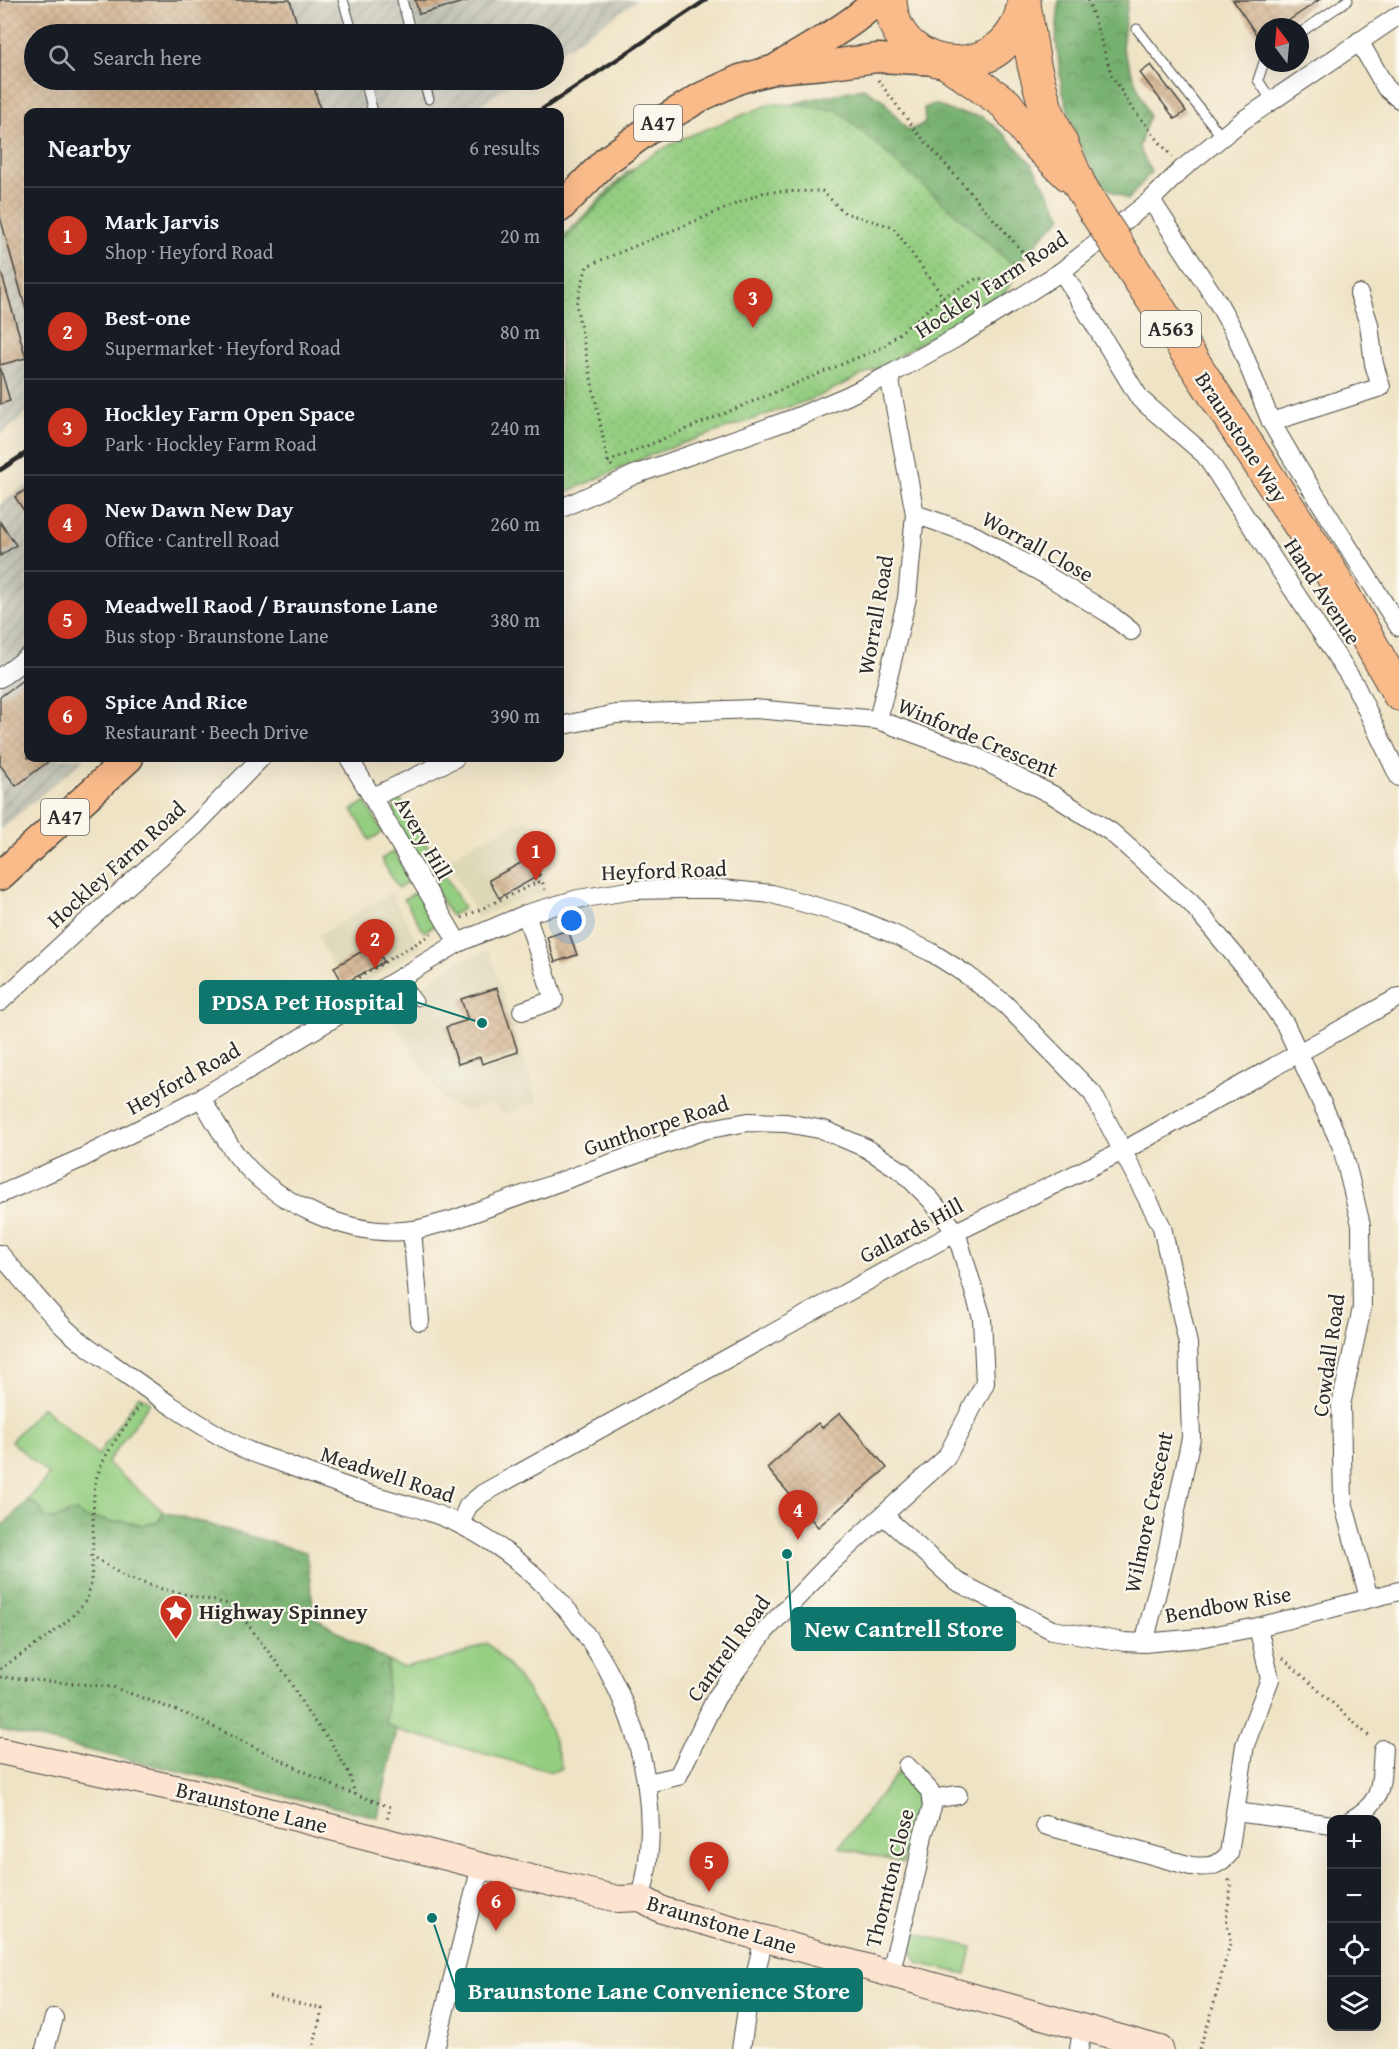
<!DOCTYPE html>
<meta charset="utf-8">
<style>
:root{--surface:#171b24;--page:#242831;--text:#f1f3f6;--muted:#9ea1a6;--line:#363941;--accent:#c8321e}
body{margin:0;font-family:"Gentium Book Plus",serif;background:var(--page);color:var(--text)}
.controls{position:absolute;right:18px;bottom:18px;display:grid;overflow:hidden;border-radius:12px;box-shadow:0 6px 24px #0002}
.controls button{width:54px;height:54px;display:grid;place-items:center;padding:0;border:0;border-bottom:2px solid var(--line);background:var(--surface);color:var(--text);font:30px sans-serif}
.compass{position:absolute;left:1255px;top:18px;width:54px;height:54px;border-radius:50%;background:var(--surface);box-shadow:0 6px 24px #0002;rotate:344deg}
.you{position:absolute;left:572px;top:921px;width:21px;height:21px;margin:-15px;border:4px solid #fff;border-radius:50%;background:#1a73e8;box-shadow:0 0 0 9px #1a73e833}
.badge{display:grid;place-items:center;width:39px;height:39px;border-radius:50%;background:var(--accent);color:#fff;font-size:20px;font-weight:700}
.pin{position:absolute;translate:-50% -50px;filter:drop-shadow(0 2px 3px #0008)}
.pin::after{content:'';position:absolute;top:32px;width:21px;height:18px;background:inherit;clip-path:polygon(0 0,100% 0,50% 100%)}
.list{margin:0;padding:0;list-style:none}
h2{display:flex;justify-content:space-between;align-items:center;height:78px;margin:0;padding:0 24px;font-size:26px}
h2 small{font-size:20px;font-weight:400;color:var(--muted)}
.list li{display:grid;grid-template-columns:39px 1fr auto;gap:18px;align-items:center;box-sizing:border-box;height:96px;padding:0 24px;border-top:2px solid var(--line)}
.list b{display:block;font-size:22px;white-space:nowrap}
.list p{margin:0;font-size:20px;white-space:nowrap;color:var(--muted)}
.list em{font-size:20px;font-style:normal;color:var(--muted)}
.icon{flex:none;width:33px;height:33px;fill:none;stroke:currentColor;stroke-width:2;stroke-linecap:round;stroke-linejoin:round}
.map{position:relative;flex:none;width:1399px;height:2049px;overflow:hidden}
.search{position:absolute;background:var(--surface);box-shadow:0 6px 24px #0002;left:24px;top:24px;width:540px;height:66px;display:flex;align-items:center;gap:15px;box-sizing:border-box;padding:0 21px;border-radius:33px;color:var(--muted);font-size:22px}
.panel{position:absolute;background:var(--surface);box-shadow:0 6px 24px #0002;left:24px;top:108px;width:540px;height:654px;border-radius:12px}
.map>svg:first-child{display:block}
.built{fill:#ddd8b7}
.industrial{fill:url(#industrial-furrows)}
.grass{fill:#94ce81;stroke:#607c56;stroke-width:1.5}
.forest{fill:url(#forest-crowns);stroke:#516e4d;stroke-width:1.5}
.park{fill:url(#park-dots);stroke:#607c56;stroke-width:1.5}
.building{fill:url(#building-cross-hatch)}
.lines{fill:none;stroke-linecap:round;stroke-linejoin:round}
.lane-casing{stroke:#484742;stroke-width:11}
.street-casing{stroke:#484742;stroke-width:20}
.secondary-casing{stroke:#484742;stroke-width:28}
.primary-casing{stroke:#484742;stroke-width:31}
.highway-casing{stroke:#484742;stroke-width:35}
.path{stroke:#484742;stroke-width:3;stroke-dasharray:1.5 4.5;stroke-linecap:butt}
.lane{stroke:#fff;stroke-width:9}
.street{stroke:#fff;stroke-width:18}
.secondary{stroke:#fde4d1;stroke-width:26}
.primary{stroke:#fabb8b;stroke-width:28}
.highway{stroke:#fabb8b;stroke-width:33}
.rail{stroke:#2b2b2b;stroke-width:4.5}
.highway-bridge-casing{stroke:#484742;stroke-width:35;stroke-linecap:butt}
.highway-bridge{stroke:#fabb8b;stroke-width:33}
.labels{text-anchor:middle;stroke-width:4.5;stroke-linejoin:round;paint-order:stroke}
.shield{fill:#fbf7ec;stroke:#696865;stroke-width:1.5}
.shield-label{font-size:21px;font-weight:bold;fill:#2b2b2b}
.street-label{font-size:22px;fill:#2b2b2b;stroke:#fbf7ec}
.poi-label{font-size:22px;font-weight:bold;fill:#2b2b2b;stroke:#fbf7ec;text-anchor:start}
.leader{fill:none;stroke:#0f766e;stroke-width:2}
.callout-dot{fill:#0f766e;stroke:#fbf7ec;stroke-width:2}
.callout{fill:#0f766e;stroke:#0f766e;stroke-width:2}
.callout-label{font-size:24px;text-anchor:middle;font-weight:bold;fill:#fff}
</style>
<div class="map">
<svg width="1399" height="2049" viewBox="0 0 1399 2049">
<defs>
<pattern id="industrial-furrows" width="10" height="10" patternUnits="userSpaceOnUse" patternTransform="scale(1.5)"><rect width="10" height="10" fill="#c5c5b8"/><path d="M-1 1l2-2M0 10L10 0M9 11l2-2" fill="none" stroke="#a9a99e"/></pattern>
<pattern id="forest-crowns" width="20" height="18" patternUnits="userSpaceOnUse" patternTransform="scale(1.5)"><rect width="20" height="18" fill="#77b16f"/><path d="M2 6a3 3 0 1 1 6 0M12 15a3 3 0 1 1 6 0" fill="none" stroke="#62905b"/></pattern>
<pattern id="park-dots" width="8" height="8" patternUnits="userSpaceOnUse" patternTransform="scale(1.5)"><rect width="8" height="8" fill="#94ce81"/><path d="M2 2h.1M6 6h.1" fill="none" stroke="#80b170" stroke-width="1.8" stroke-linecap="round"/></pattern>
<pattern id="building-cross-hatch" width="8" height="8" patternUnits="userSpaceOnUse" patternTransform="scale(1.5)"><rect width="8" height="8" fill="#d2b18d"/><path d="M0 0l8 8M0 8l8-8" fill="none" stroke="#b4987a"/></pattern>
</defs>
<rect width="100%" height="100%" fill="#fbf7ec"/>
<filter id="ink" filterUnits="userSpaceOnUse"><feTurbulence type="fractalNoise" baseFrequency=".0167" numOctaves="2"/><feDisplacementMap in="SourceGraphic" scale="12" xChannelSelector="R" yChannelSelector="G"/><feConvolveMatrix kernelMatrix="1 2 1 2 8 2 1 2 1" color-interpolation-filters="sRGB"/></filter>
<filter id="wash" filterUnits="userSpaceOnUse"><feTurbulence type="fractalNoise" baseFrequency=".008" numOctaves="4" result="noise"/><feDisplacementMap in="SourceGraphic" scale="24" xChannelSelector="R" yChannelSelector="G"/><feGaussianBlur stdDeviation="1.35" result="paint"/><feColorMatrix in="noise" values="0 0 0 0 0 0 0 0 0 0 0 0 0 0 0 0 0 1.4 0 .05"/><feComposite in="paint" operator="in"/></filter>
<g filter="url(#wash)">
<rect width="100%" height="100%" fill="#efe3c5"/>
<g class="built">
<polygon points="528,819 547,891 512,902 478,917 447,860 478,841"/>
<polygon points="391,893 421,947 349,994 317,936"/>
<polygon points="489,950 538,1102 502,1114 493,1104 465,1111 442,1099 385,1009 465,958"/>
</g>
<g class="industrial">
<polygon points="0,0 638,0 554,56 554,34 34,34 34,80 518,80 468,112 28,112 28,410 18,422 0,434"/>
<polygon points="28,484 28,758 85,758 0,830 0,504"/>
</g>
<g class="grass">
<polygon points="397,794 438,864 424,872 392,817"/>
<polygon points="365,802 383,832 370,840 352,810"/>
<polygon points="394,851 411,880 398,888 381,859"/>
<polygon points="445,875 464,908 451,916 431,883"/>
<polygon points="418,891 437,924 424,932 404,899"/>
<polygon points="139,1395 150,1402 107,1463 164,1512 158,1522 142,1525 122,1521 111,1523 104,1519 96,1520 66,1513 61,1518 46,1519 34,1503 26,1502 49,1475 11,1441 42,1407 98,1455"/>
<path d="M487,1643c25,24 46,53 62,85 6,12 9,27 13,40l-10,4 -155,-42 -11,-6 2,-63 13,6 33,-5 31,-9z"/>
<polygon points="898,1772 917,1796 918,1803 907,1841 903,1863 839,1847"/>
<polygon points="912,1933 972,1947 966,1974 918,1963 910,1949"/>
</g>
<g class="forest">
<polygon points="1059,0 1128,0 1122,47 1149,116 1139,147 1151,172 1128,200 1102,185 1077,141 1062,89 1056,40"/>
<polygon points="863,88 883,100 908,131 925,123 924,108 935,104 951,111 983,117 1005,135 1032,164 1062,217 1040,238 1031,252 1012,266 560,283 560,240 627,172 687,143 796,103"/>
<path d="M26,1502c8,1 12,2 16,9v3c9,10 14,4 24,0 1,-1 9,-2 11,-2l8,6 19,1 7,4 11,-2 20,4 16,-3 6,-10 142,40 9,66 73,43 -2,63 11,6 -19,87 -378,-87v-202z"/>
</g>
<polygon class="park" points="773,103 837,110 1019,270 1006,292 885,364 815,398 655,453 560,495 560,245 643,160 681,139"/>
<g id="blocks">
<g class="building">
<polygon points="0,0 290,0 300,34 34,34 34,80 312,80 321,112 28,112 28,317 0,217"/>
<polygon points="415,0 468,0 468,1 419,14"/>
<polygon points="1233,0 1319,0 1279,27 1264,27 1264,37 1260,40"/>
<polygon points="1151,65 1186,111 1175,119 1140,73"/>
<polygon points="0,268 26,358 0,365"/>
<polygon points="0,367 10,401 0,404"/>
<polygon points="28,488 28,517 15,497"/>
<polygon points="0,522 16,545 0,556"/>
<polygon points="28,676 28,758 53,758 16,786 0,765 0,697"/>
<polygon points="530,858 540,875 499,898 489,880"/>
<polygon points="568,930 577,955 555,962 547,937"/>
<polygon points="375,944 384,962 343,984 334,967"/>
<polygon points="497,988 518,1052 482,1064 480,1057 458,1064 446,1027 468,1020 461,999"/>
<polygon points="840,1413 887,1468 818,1527 767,1468 818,1423 822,1428"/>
</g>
</g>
</g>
<g filter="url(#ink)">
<use href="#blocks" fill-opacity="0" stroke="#484742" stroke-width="1.5"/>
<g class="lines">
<defs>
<g id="lane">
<polyline points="343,0 353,34"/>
<polyline points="402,0 411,34"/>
<polyline points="1137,29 1222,137"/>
<polyline points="1300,33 1348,0"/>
<polyline points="1264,62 1258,80 1272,101"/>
<polyline points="365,80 373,112"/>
<polyline points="423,80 429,99"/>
<polyline points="401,979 418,1001"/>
</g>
<g id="street">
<polyline points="1359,41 1386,88 1399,99"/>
<polyline points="1151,200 1217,301 1236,335 1271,422 1292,458 1399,627"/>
<polyline points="1062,271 1140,399 1205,455 1354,683 1399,777"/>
<polyline points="1271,422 1381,387 1374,364 1369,324 1359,294"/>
<polyline points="560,509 634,475 795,418 847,396 889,375 956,338 1062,271 1151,200 1182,169 1242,121 1399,15"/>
<polyline points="915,514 972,534 1051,578 1108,613 1131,631"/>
<polyline points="0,678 28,657"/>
<polyline points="878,720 907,598 915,514 889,375"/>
<polyline points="560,726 616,714 755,709 878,720 968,753 1053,795 1111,832 1191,903 1252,976 1285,1024 1342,1147 1361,1225 1362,1308 1341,1405 1343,1502 1369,1598"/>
<polyline points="349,758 458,943"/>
<polyline points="373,797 455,758"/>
<polyline points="0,1002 81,927 194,827 261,758"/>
<polyline points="522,1011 554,1000 526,914"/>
<path d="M201,1098c11,18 22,38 34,55 38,50 115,86 178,77 13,-2 27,-7 40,-10l251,-90 44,-8 38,1 38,7 42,18 37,24 28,28 25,32 26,86 3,65 -39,75 -117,106 -63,66 -50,68 -38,78 -30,7"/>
<polyline points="0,1194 80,1159 201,1098 458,943 526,914 578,899 634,890 680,889 721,889 772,894 850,916 893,934 931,952 967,975 1005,1004 1093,1094 1162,1227 1188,1344 1191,1438 1167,1553 1144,1643"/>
<polyline points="412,1230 420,1321"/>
<path d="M0,1254c22,25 42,52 66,75 12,12 29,22 43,33 42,30 84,60 129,84 15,8 32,12 47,18 31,12 62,24 94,33 27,8 54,14 80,27 131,63 220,231 182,374"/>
<polyline points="884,1516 956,1581 1052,1630 1125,1642 1144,1643 1199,1638 1258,1627 1399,1591"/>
<polyline points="460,1524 468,1506 482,1494 956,1232 1123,1151 1399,997"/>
<polyline points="931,1799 958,1795"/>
<polyline points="1236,1812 1332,1825"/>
<path d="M1351,1820c34,-19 29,-36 32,-71"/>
<path d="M1045,1825l146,41c18,1 25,2 38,-12l16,-109 25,-66 -12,-52"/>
<polyline points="890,1974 917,1869 923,1835 932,1807 930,1791 907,1766"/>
<polyline points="45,2049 54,2018"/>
<polyline points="435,2049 481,1866"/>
<polyline points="741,2049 747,2009 764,1938"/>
<polyline points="1079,2049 1083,2026"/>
</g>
<polyline id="secondary" points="0,1751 203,1794 481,1866 618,1899 641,1898 662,1910 1160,2049"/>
<g id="primary">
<path d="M778,67c33,-21 71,-39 99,-67"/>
<polyline points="560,208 606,161 659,122 701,97 740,79 776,69 824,65 877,58 941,61"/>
<polyline points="0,876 129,758"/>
</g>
<g id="highway">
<path d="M890,0c4,80 123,86 134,1"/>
<polyline points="1024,4 1034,65 1046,109 1079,184 1093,208"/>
<polyline points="946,62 1006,104 1034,141 1069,175"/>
<polyline points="1250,449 1330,571 1399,694"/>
</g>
</defs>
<use href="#lane" class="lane-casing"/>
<use href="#street" class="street-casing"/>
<use href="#secondary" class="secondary-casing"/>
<use href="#primary" class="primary-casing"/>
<use href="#highway" class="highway-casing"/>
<g class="path">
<polyline points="1088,0 1112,76 1131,107 1172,157"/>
<polyline points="878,80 916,131 1036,267"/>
<polyline points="608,462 883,347 943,297"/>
<polyline points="612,466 608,462 576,304 587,266 765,192 822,191 845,213 893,227 943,297 978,278 1009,284"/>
<polyline points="462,918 536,883 542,881 545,890"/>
<polyline points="346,992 343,987 432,934"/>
<polyline points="91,1555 125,1577 162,1589 233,1605 286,1675 309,1715 329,1739 349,1773 355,1794"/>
<polyline points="1283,1658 1371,1738"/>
<path d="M0,1669c27,-19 67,-41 86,-69 10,-17 5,-90 9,-115 5,-29 29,-55 45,-80"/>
<polyline points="0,1677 113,1687 191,1716 338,1788 390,1807 387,1821"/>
<polyline points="269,1996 322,2009 313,2049"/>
<polyline points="1199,2049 1210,2018 1231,1940 1226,1919 1231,1886 1228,1877"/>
</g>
<use href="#lane" class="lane"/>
<use href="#street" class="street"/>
<use href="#secondary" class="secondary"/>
<use href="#primary" class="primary"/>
<use href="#highway" class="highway"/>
<g class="rail">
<polyline points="538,112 706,0"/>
<polyline points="0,470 28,452"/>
</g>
<defs>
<polyline id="highway-bridge" points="1093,208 1250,449"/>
</defs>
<use href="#highway-bridge" class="highway-bridge-casing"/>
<use href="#highway-bridge" class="highway-bridge"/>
</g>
</g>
<defs>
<symbol id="sight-pin" viewBox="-11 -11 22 30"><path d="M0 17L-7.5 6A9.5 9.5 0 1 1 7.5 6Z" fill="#c8321e" stroke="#fbf7ec"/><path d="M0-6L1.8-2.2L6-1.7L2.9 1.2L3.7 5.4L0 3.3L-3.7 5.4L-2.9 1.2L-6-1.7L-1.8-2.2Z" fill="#fff"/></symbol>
</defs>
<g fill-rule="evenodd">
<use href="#sight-pin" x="157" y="1592" width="38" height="52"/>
</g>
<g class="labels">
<g class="shield">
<rect x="634" y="105" width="48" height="36" rx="4.5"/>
<rect x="1141" y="311" width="60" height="36" rx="4.5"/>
<rect x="41" y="799" width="48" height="36" rx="4.5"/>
</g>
<g class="shield-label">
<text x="658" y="130">A47</text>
<text x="1171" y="336">A563</text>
<text x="65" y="824">A47</text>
</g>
<g class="street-label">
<text transform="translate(991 284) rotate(-33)" y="8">Hockley Farm Road</text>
<text transform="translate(1242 437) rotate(57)" y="8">Braunstone Way</text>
<text transform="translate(1038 546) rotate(29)" y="8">Worrall Close</text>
<text transform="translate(1323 591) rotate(57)" y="8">Hand Avenue</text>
<text transform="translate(875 615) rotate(-80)" y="8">Worrall Road</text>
<text transform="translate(978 737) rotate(23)" y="8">Winforde Crescent</text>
<text transform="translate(424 838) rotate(60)" y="8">Avery Hill</text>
<text transform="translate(116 864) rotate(-42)" y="8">Hockley Farm Road</text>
<text transform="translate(664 870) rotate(-2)" y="8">Heyford Road</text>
<text transform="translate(183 1078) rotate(-29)" y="8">Heyford Road</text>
<text transform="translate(656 1125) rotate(-18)" y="8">Gunthorpe Road</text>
<text transform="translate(911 1230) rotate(-28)" y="8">Gallards Hill</text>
<text transform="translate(1328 1355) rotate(-82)" y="8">Cowdall Road</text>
<text transform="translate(388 1474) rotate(18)" y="8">Meadwell Road</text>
<text transform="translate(1148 1512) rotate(-78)" y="8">Wilmore Crescent</text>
<text transform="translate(1228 1604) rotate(-10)" y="8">Bendbow Rise</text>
<text transform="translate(728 1648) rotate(-54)" y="8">Cantrell Road</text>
<text transform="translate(252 1807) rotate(14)" y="8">Braunstone Lane</text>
<text transform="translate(889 1878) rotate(-76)" y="8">Thornton Close</text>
<text transform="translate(722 1924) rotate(17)" y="8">Braunstone Lane</text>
</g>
<g class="poi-label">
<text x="199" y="1619">Highway Spinney</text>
</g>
</g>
<path class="leader" d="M482 1023L416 1002M787 1554L792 1629M432 1918L456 1990"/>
<g class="callout-dot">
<circle cx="482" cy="1023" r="6"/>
<circle cx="787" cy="1554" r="6"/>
<circle cx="432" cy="1918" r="6"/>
</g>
<g class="callout">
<rect x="200" y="981" width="216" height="42" rx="6"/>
<rect x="792" y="1608" width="223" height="42" rx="6"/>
<rect x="456" y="1969" width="406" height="42" rx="6"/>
</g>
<g class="callout-label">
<text x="308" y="1010">PDSA Pet Hospital</text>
<text x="904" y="1637">New Cantrell Store</text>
<text x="659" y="1999">Braunstone Lane Convenience Store</text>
</g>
</svg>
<div class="controls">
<button>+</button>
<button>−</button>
<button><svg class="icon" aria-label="locate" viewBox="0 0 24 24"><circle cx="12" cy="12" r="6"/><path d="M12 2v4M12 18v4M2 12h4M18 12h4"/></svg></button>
<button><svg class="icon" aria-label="layers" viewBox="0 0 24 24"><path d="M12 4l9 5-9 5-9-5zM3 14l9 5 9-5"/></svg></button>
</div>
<svg class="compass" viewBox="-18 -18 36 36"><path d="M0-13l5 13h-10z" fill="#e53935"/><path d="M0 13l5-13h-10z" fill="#9ea1a6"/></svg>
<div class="you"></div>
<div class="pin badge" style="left:536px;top:881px">1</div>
<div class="pin badge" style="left:375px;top:969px">2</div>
<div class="pin badge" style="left:753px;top:328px">3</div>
<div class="pin badge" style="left:798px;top:1540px">4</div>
<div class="pin badge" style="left:709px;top:1892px">5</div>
<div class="pin badge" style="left:496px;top:1931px">6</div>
<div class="search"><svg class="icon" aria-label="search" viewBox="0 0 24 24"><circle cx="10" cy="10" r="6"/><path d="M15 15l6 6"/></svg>Search here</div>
<section class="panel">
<h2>Nearby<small>6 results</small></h2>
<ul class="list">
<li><span class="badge">1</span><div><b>Mark Jarvis</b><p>Shop · Heyford Road</p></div><em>20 m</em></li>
<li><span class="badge">2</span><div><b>Best-one</b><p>Supermarket · Heyford Road</p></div><em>80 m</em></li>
<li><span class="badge">3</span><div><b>Hockley Farm Open Space</b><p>Park · Hockley Farm Road</p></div><em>240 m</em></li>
<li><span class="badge">4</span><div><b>New Dawn New Day</b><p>Office · Cantrell Road</p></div><em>260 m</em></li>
<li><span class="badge">5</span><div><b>Meadwell Raod / Braunstone Lane</b><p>Bus stop · Braunstone Lane</p></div><em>380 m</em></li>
<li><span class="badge">6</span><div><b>Spice And Rice</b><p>Restaurant · Beech Drive</p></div><em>390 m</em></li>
</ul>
</section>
</div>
